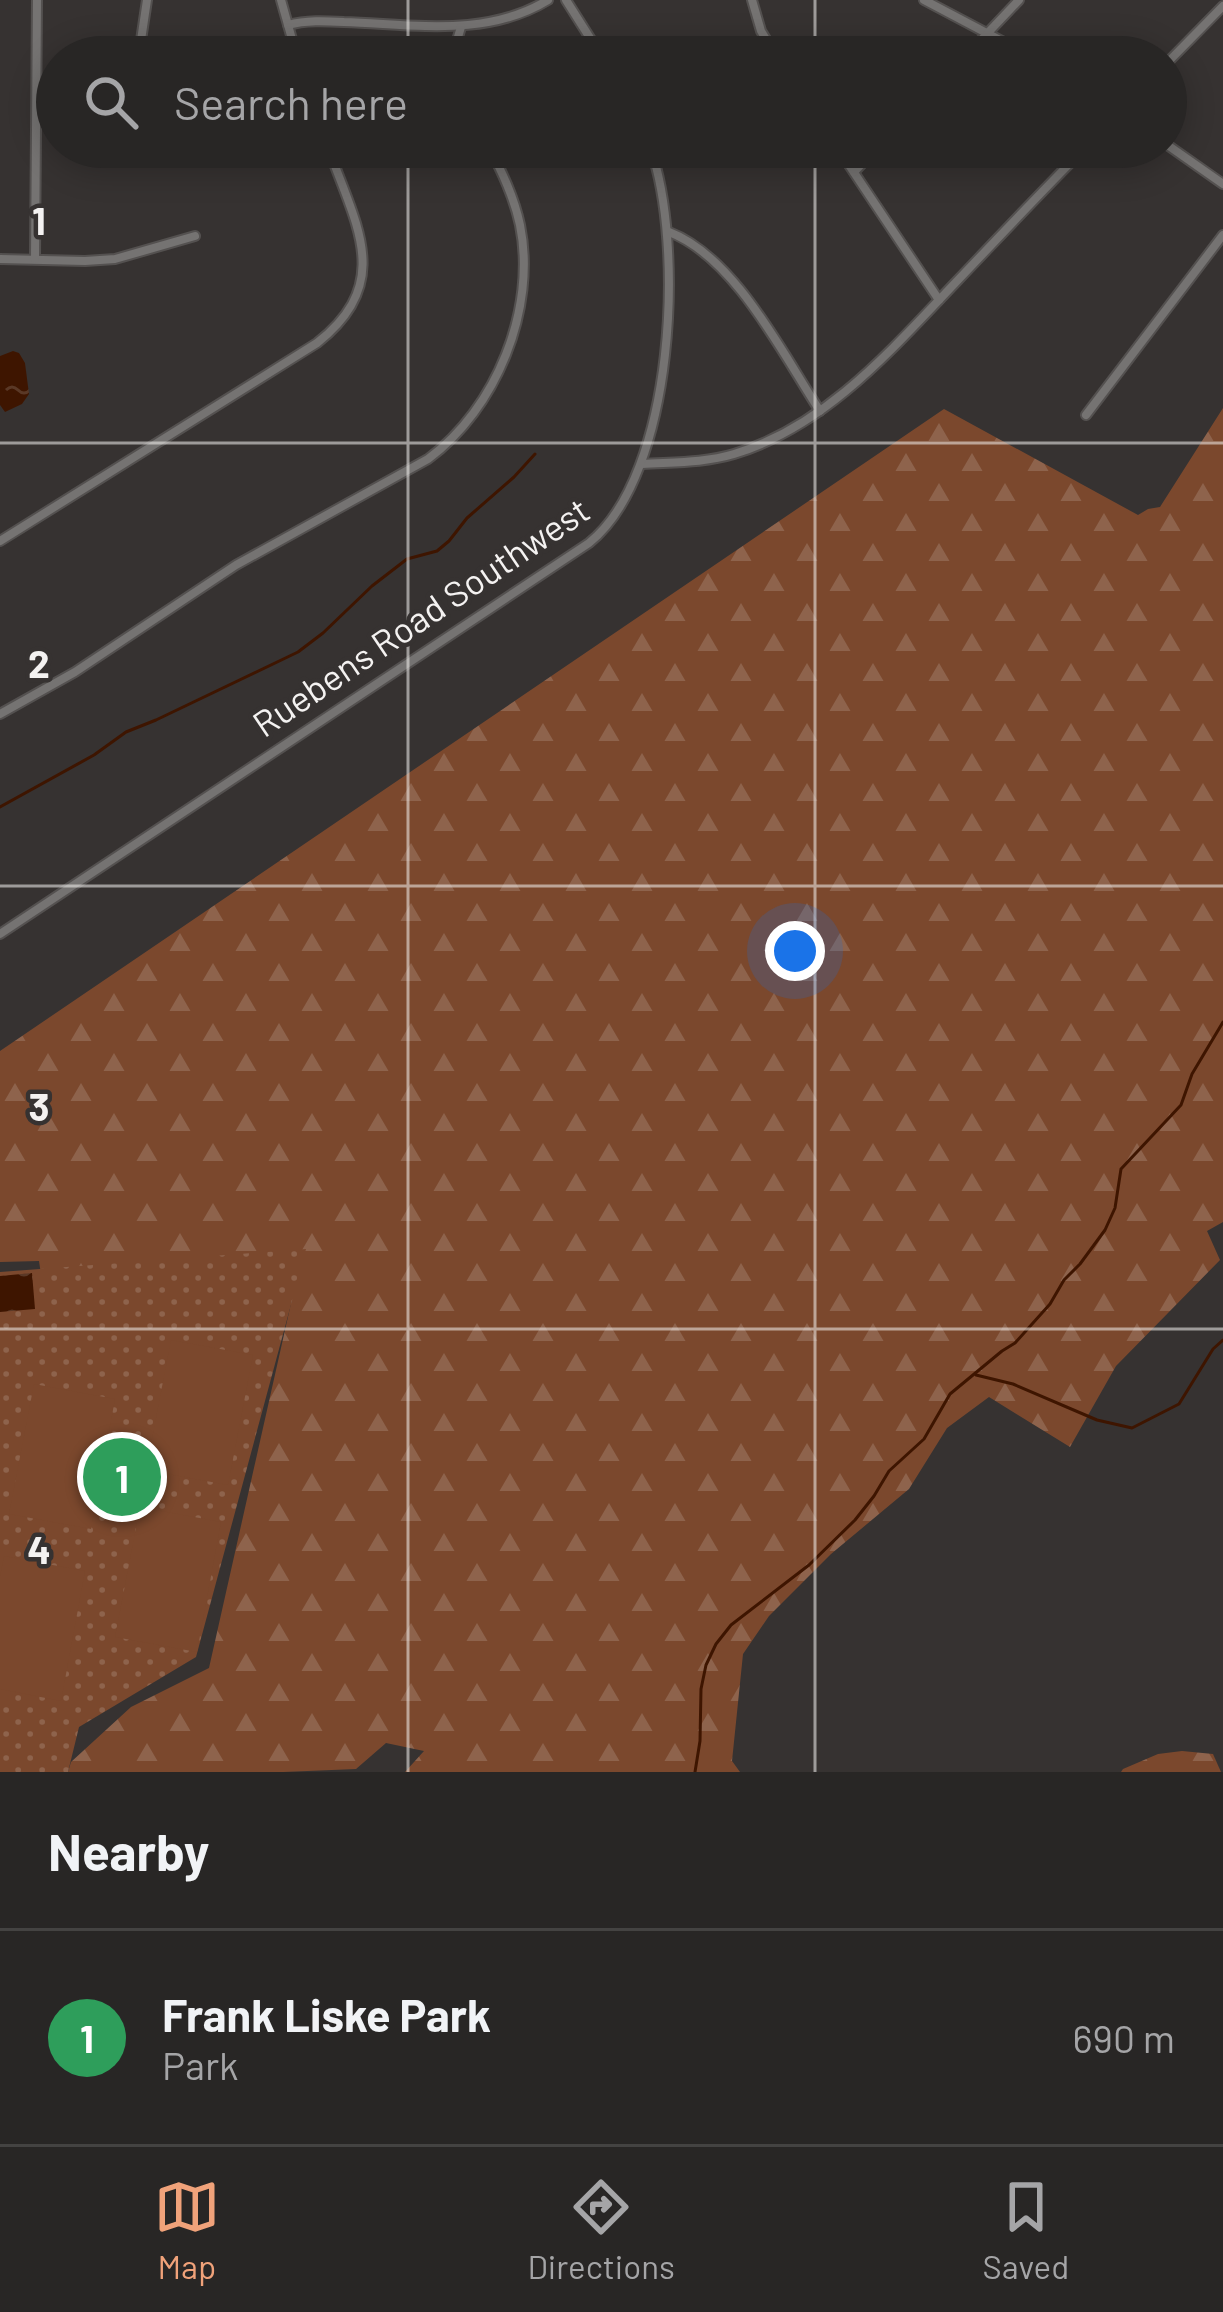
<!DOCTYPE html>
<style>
:root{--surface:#282625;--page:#302e2d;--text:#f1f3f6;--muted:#a5a5a7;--line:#444342;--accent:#f0a27a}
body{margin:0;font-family:Barlow,sans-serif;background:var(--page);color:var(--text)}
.you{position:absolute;left:795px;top:951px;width:42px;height:42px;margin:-30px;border:9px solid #fff;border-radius:50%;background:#1a73e8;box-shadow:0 0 0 18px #1a73e833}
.badge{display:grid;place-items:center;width:78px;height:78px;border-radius:50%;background:var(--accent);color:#fff;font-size:39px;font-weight:700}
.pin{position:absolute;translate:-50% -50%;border:6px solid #fff;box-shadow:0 3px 12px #0006}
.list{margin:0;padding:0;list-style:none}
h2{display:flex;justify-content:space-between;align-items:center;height:156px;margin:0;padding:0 48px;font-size:51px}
h2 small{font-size:39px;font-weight:400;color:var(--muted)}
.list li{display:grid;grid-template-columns:78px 1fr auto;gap:36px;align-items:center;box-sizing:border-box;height:216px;padding:0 48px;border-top:3px solid var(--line)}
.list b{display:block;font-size:45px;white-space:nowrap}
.list p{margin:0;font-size:39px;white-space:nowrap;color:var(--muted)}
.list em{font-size:39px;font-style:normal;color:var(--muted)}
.icon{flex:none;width:66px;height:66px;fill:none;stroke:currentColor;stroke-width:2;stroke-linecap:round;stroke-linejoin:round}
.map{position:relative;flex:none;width:1223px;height:1772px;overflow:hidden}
.search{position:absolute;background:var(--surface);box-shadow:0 6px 30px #0003;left:36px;right:36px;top:36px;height:132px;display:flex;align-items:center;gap:30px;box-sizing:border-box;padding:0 42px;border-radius:66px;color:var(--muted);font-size:45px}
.sheet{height:372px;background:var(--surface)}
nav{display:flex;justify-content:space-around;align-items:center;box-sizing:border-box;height:168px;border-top:3px solid var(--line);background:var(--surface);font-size:33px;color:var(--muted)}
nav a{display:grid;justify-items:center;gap:6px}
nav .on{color:var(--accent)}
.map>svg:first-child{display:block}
.forest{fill:url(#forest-firs)}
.park{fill:url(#park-dots)}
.pitch{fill:#7b482d}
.water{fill:url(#water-ripples)}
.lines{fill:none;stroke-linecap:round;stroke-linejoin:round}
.stream{stroke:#3e1500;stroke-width:3}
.street-casing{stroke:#545150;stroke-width:12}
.street{stroke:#757372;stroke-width:8}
.grid{fill:none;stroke:#f4f2f1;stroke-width:3;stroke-opacity:0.55}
.labels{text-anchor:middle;stroke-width:9;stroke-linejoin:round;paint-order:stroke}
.street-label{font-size:36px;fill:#f4f2f1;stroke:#363231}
.grid-label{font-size:39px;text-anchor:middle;font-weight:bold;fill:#f4f2f1;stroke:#363231;stroke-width:9;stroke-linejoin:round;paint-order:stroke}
</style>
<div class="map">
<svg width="1223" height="1772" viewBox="0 0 1223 1772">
<defs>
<pattern id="forest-firs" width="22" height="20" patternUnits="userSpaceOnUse" patternTransform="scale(3)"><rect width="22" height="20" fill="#7b482d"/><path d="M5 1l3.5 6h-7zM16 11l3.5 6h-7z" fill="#8e634c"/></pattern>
<pattern id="park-dots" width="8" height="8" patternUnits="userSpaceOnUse" patternTransform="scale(3)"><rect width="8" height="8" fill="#7b482d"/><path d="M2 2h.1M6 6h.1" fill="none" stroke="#8e634c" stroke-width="1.8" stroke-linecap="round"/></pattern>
<pattern id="water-ripples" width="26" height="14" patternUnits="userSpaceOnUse" patternTransform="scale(3)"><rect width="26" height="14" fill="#3e1500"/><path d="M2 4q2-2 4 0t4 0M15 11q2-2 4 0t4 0" fill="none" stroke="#5a3826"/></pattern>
</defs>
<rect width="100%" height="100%" fill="#363231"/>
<g class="forest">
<polygon points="1223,408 1223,1222 1207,1231 1220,1260 1116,1366 1070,1447 989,1397 947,1428 909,1489 831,1554 769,1616 743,1654 732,1761 740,1772 405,1772 424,1751 386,1743 356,1769 283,1772 68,1772 71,1762 131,1707 209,1668 292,1299 47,1314 39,1261 0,1262 0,1051 944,409 1138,515 1148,509 1160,507"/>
<polygon points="1182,1751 1213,1754 1221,1772 1121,1772 1123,1769 1158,1754"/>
</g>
<polygon class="park" points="306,1249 196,1657 79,1727 68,1772 0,1772 0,1272"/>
<g class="pitch">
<polygon points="171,1340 253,1355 228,1485 146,1470"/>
<polygon points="34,1384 115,1399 91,1529 9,1514"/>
<polygon points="140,1507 221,1522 197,1652 115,1637"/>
<polygon points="4,1556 85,1571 61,1701 0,1689 0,1576"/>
</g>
<g class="water">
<polygon points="13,351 19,353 25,363 29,394 22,404 5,412 0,405 0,356"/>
<polygon points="32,1273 35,1309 0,1312 0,1276"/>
</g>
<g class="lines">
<g class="stream">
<polyline points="0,807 94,755 126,732 156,720 298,652 323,633 372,586 407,559 437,551 449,541 467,518 514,477 535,454"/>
<polyline points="976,1375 1013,1384 1097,1420 1132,1428 1179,1404 1213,1349 1223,1340"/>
<polyline points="695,1772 700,1741 701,1689 706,1665 716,1644 731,1625 809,1565 855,1520 874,1496 889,1471 924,1439 950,1394 1002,1351 1015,1343 1050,1304 1064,1280 1080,1264 1105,1230 1115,1208 1121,1169 1181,1105 1192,1074 1223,1022"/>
</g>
<defs>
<g id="street">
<polyline points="281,0 297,57"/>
<polyline points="566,0 602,57"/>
<polyline points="752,0 761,31 777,57"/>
<polyline points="924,0 1032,57"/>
<path d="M288,25c18,-5 37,-4 56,-3 69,2 142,16 204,-22"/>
<polyline points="140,47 147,0"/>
<polyline points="452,57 461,27"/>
<polyline points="965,57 1019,0"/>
<polyline points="1166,64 1223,6"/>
<polyline points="37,117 57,117"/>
<polyline points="1166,144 1223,184"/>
<polyline points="837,147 939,300"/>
<polyline points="854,172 878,147"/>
<path d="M669,232c66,25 113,121 151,179"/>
<polyline points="0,259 85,261 115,259 195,236"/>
<polyline points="35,259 37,0"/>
<polyline points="1086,415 1223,235"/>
<path d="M642,464c31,-2 62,-1 92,-10 93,-28 159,-106 224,-174 42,-44 84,-89 128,-133"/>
<path d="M0,541l317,-198c78,-61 38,-119 11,-196"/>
<path d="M0,714l75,-42 161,-107 192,-106c68,-50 109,-150 92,-234 -6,-28 -18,-53 -31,-78"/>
<path d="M0,934l589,-391c86,-69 96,-299 61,-396"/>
</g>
</defs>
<use href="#street" class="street-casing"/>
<use href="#street" class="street"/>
</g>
<path class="grid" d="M408,0v57M815,0v57M408,147v1625M815,147v1625M0,443h1223M0,886h1223M0,1329h1223"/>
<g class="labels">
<g class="street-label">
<text transform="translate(421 617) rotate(-34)" y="13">Ruebens Road Southwest</text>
</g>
</g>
<g class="grid-label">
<text x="39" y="235">1</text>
<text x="39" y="678">2</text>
<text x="39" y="1121">3</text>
<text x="39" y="1564">4</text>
</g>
</svg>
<div class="you"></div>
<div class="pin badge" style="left:122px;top:1477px;background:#2e9e5b">1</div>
<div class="search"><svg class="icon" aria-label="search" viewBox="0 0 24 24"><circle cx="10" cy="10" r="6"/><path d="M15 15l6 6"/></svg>Search here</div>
</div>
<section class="sheet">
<h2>Nearby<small></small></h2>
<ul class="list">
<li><span class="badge" style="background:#2e9e5b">1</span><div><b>Frank Liske Park</b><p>Park</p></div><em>690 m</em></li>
</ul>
</section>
<nav>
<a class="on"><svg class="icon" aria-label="map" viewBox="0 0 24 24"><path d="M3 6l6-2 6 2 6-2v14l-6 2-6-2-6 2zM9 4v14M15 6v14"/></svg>Map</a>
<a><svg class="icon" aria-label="directions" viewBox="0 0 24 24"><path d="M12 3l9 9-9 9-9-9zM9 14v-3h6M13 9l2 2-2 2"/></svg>Directions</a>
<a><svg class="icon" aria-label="saved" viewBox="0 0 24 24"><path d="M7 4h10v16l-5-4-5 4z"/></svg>Saved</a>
</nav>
